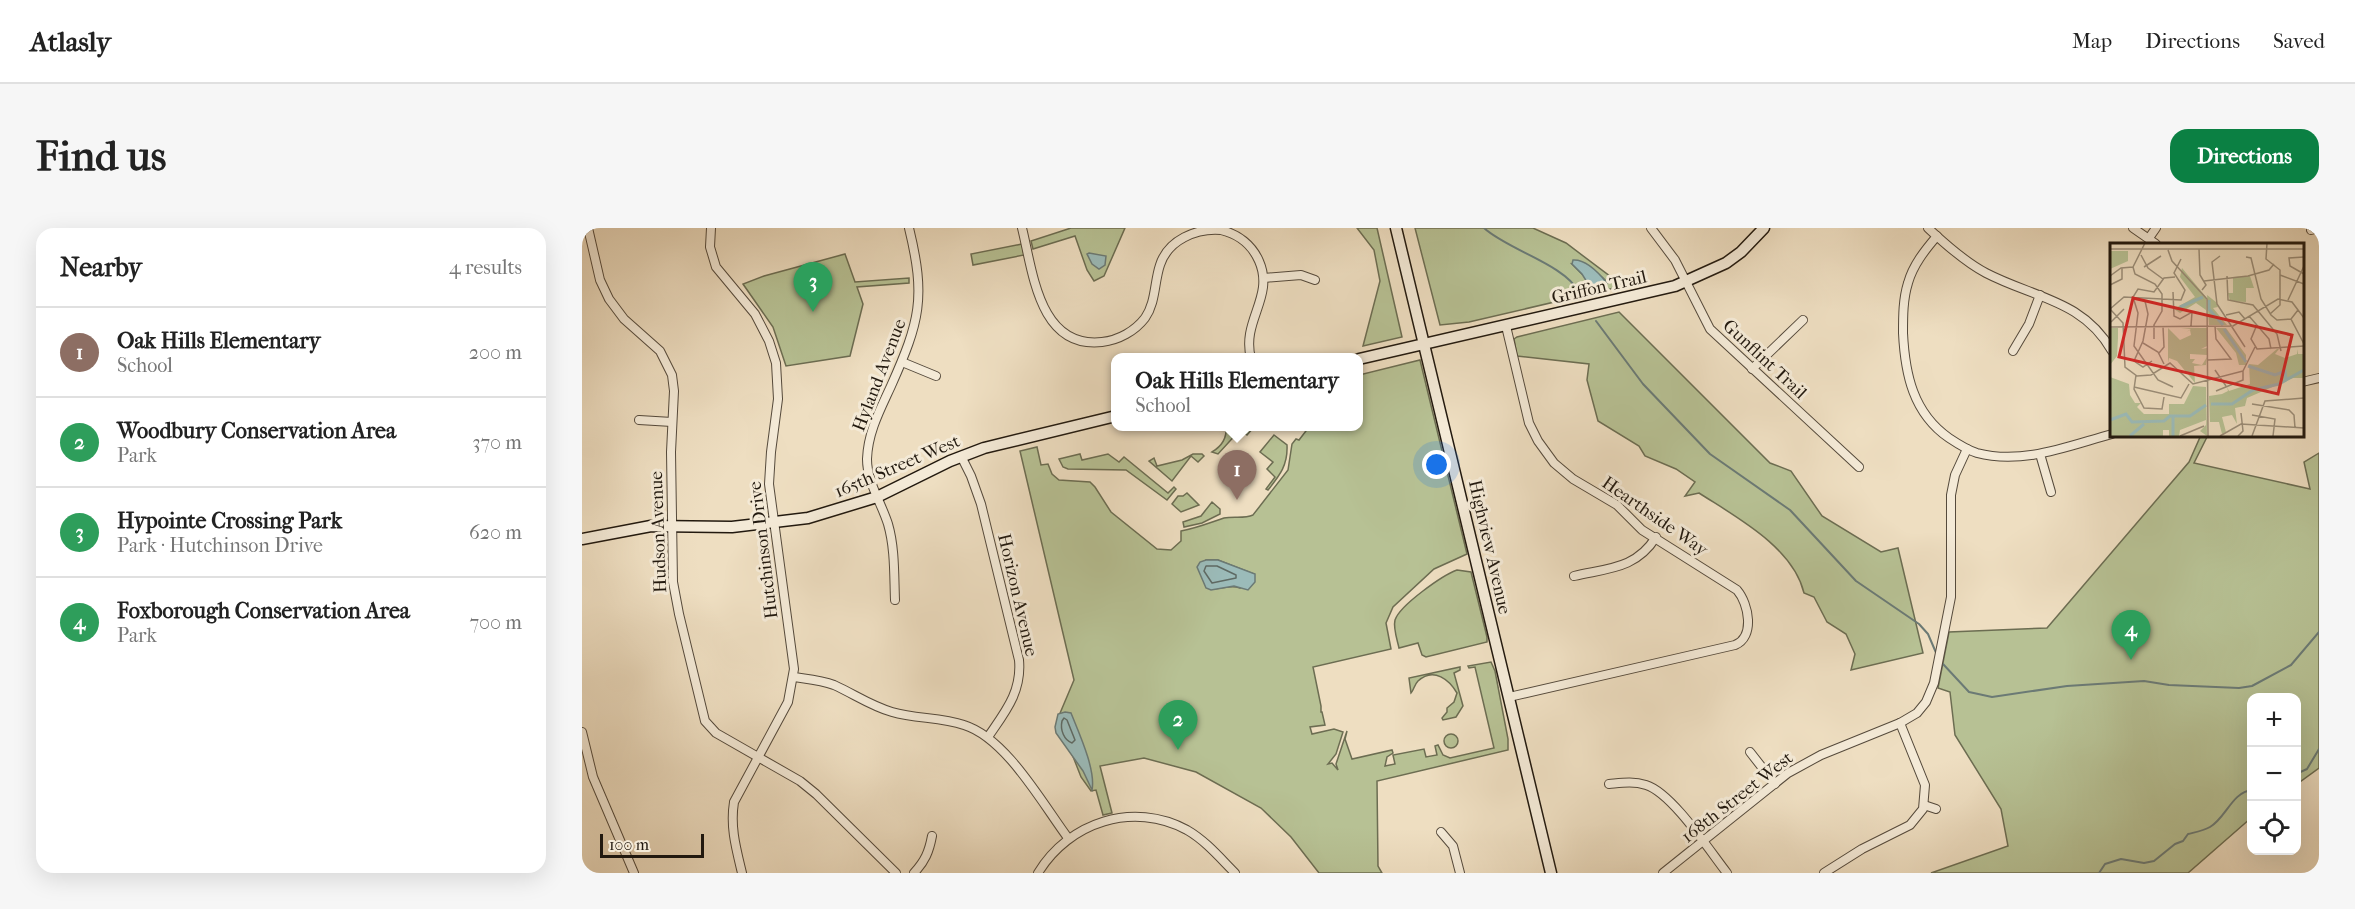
<!DOCTYPE html>
<meta charset="utf-8">
<style>
:root{--surface:#fff;--page:#f6f6f6;--text:#222;--muted:#767676;--line:#e0e0e0;--accent:#0b8043}
body{margin:0;font-family:"IM FELL French Canon",serif;background:var(--page);color:var(--text)}
.controls{position:absolute;right:18px;bottom:18px;display:grid;overflow:hidden;border-radius:12px;box-shadow:0 6px 24px #0002}
.controls button{width:54px;height:54px;display:grid;place-items:center;padding:0;border:0;border-bottom:2px solid var(--line);background:var(--surface);color:var(--text);font:30px sans-serif}
.scale{position:absolute;left:18px;bottom:15px;width:104px;box-sizing:border-box;padding-left:6px;border:3px solid #22190f;border-top:0;font-size:16px;line-height:21px;white-space:nowrap;color:#22190f;-webkit-text-stroke:4px #f4ead7;paint-order:stroke}
.you{position:absolute;left:855px;top:237px;width:21px;height:21px;margin:-15px;border:4px solid #fff;border-radius:50%;background:#1a73e8;box-shadow:0 0 0 9px #1a73e833}
.badge{display:grid;place-items:center;width:39px;height:39px;border-radius:50%;background:var(--accent);color:#fff;font-size:20px;font-weight:700}
.pin{position:absolute;translate:-50% -50px;filter:drop-shadow(0 2px 3px #0008)}
.pin::after{content:'';position:absolute;top:32px;width:21px;height:18px;background:inherit;clip-path:polygon(0 0,100% 0,50% 100%)}
.popup{position:absolute;left:529px;top:125px;width:252px;height:78px;box-sizing:border-box;display:grid;place-content:center;border-radius:12px;background:var(--surface);filter:drop-shadow(0 2px 4px #0005);font-size:20px;white-space:nowrap;color:var(--muted)}
.popup b{font-size:22px;color:var(--text)}
.popup::after{content:'';position:absolute;left:50%;top:100%;margin-left:-12px;border:12px solid transparent;border-top-color:var(--surface)}
.list{margin:0;padding:0;list-style:none}
h2{display:flex;justify-content:space-between;align-items:center;height:78px;margin:0;padding:0 24px;font-size:26px}
h2 small{font-size:20px;font-weight:400;color:var(--muted)}
.list li{display:grid;grid-template-columns:39px 1fr auto;gap:18px;align-items:center;box-sizing:border-box;height:90px;padding:0 24px;border-top:2px solid var(--line)}
.list b{display:block;font-size:22px;white-space:nowrap}
.list p{margin:0;font-size:20px;white-space:nowrap;color:var(--muted)}
.list em{font-size:20px;font-style:normal;color:var(--muted)}
.icon{flex:none;width:33px;height:33px;fill:none;stroke:currentColor;stroke-width:2;stroke-linecap:round;stroke-linejoin:round}
.map{position:relative;flex:none;width:1737px;height:645px;overflow:hidden;border-radius:18px}
header{display:flex;align-items:center;gap:36px;box-sizing:border-box;height:84px;padding:0 30px;background:var(--surface);border-bottom:2px solid var(--line)}
header strong{font-size:28px}
nav{display:flex;gap:33px;margin-inline-start:auto;font-size:21px}
.intro{display:flex;align-items:center;justify-content:space-between;box-sizing:border-box;height:144px;padding:0 36px}
h1{margin:0;font-size:42px}
.button{padding:15px 27px;border-radius:18px;background:var(--accent);color:#fff;font-size:21px;font-weight:700}
main{display:flex;gap:36px;padding:0 36px}
aside{flex:1;background:var(--surface);border-radius:18px;box-shadow:0 6px 24px #0002}
.map>svg:first-child{display:block}
.green{fill:#b7c194;stroke:#6c6d52;stroke-width:1.5;fill-rule:evenodd}
.water{fill:#9bbbb9;stroke:#6b7a75;stroke-width:1.5}
.lines{fill:none;stroke-linecap:round;stroke-linejoin:round}
.shore{stroke:#5e6a64;stroke-width:1.5}
.stream{stroke:#6b7a75;stroke-width:2}
.street-casing{stroke:#554a3c;stroke-width:10}
.secondary-casing{stroke:#22190f;stroke-width:13}
.street{stroke:#f4ead7;stroke-width:8}
.secondary{stroke:#f4ead7;stroke-width:10}
.labels{text-anchor:middle;stroke-width:6;stroke-linejoin:round;paint-order:stroke}
.street-label{font-size:18px;fill:#22190f;stroke:#f4ead7}
.inset-river{fill:none;stroke:#9bbbb9;stroke-width:3}
.inset-road{fill:none;stroke:#9c8f7a;stroke-width:1.5}
.view{fill:#d62828;fill-opacity:0.15;stroke:#d62828;stroke-width:3}
.inset-edge{fill:none;stroke:#22190f;stroke-width:3}
</style>
<header>
<strong>Atlasly</strong>
<nav><a>Map</a><a>Directions</a><a>Saved</a></nav>
</header>
<div class="intro"><h1>Find us</h1><a class="button">Directions</a></div>
<main>
<aside>
<h2>Nearby<small>4 results</small></h2>
<ul class="list">
<li><span class="badge" style="background:#8d6e63">1</span><div><b>Oak Hills Elementary</b><p>School</p></div><em>200 m</em></li>
<li><span class="badge" style="background:#2e9e5b">2</span><div><b>Woodbury Conservation Area</b><p>Park</p></div><em>370 m</em></li>
<li><span class="badge" style="background:#2e9e5b">3</span><div><b>Hypointe Crossing Park</b><p>Park · Hutchinson Drive</p></div><em>620 m</em></li>
<li><span class="badge" style="background:#2e9e5b">4</span><div><b>Foxborough Conservation Area</b><p>Park</p></div><em>700 m</em></li>
</ul>
</aside>
<div class="map">
<svg width="1737" height="645" viewBox="0 0 1737 645">
<rect width="100%" height="100%" fill="#eedec1"/>
<filter id="stains"><feTurbulence type="fractalNoise" baseFrequency=".00333" numOctaves="4"/><feColorMatrix values="0 0 0 0 .2 0 0 0 0 .09 0 0 0 0 .02 0 0 0 .5 -.17"/></filter>
<radialGradient id="worn" r=".72"><stop offset=".6" stop-color="#630" stop-opacity="0"/><stop offset="1" stop-color="#630" stop-opacity=".3"/></radialGradient>
<g class="green">
<polygon points="489,0 543,0 522,48 512,53 505,42 493,8 451,21 449,13"/>
<polygon points="775,0 795,0 820,109 781,118 798,53 792,22"/>
<path d="M833,0h118l33,15 57,43 -154,36 -29,3zM990,36c16,3 24,6 35,18l-25,-8z"/>
<polygon points="440,16 442,27 391,37 389,26"/>
<polygon points="263,26 273,54 327,50 327,55 275,59 281,76 268,128 204,138 191,99 161,56 182,48"/>
<path d="M1037,84l151,151 21,8 31,45 59,36 17,-4 25,105 -72,17 4,-16 -9,-20 -19,-12 -13,-25 -10,-4c-11,-46 -68,-76 -105,-100l-14,3 10,-14 -19,-13 -31,-13 -6,-10 -41,-25 -11,-41 2,-16 -72,-8 -3,-17 3,-2z"/>
<path d="M838,132l47,194 -33,15 -41,38 -7,16 5,26 -78,18 8,39v6h1l3,13 -15,2 2,7 22,-5 9,3 -7,22 -8,10 4,-1 6,7 -2,-6 11,-33 -2,8 7,20 40,-9 1,3 -6,4 -2,9 10,-2 -2,-9 31,-6 2,8 11,-2 -2,-9 3,-1 5,10 7,3 44,-10 -19,-81 -6,1 -1,-2 23,-4 4,9 13,68v11l-131,31 1,85 4,7h-63l-28,-36 -30,-29 -65,-36 -52,-14 -44,8 12,47 -9,2 -7,-25 -5,1 -10,-14 -23,-59 16,-38 -54,-229 17,-4 4,18 7,-1 4,10 7,6 31,2 5,5 16,25 46,37 14,1 10,-9v-10c16,-3 28,-8 43,-13 10,-2 20,1 29,-3l35,-45 4,-26 4,-5 3,1 10,-13 50,-1v-51zM624,332h12l36,14 -14,14c-12,-5 -24,5 -34,-1l-2,-7z"/>
<path d="M644,199h28l-7,8 -7,-5 -22,24 -6,-2c10,-6 15,-14 14,-25z"/>
<path d="M692,207l13,10c1,20 -7,30 -19,45l-2,-1 9,-12 -8,-8 6,-7 -13,-10z"/>
<polygon points="1619,207 1626,207 1612,235 1728,261 1722,234 1737,225 1737,540 1715,556 1714,470 1670,470 1669,590 1606,645 1349,645 1426,618 1419,581 1373,507 1368,464 1356,460 1367,404 1465,400 1607,234"/>
<polygon points="498,226 500,232 526,226 537,234 542,229 586,265 592,259 594,261 585,272 544,242 486,241 481,239 477,231"/>
<polygon points="611,226 620,226 622,228 616,234 609,228 590,253 567,233 572,230 575,238 600,232"/>
<polygon points="605,265 617,277 599,284 590,276 596,268 601,268"/>
<polygon points="630,274 638,281 638,286 620,295 602,299 601,294 619,288"/>
<path d="M875,342l14,2 16,65v5l-61,15 -4,-2 -4,-12 -19,5c-2,-9 -6,-20 -4,-28 5,-15 48,-45 62,-50z"/>
<path d="M878,439v3l-6,3 9,33 -7,11 -13,3 -1,-2 5,-6v-4l7,-6 3,-9c-7,-12 -23,-27 -39,-12 -4,4 -4,9 -7,12l-2,-15z"/>
<circle cx="869" cy="513" r="7"/>
</g>
<g class="water">
<polygon points="507,25 524,28 523,37 517,41 510,36 505,26"/>
<path d="M991,32c13,-1 26,13 34,23l-1,2 -16,2 -8,-13 -10,-10z"/>
<polygon points="624,332 636,332 673,346 673,354 666,362 652,358 629,362 624,360 615,339 618,334"/>
<path d="M483,484l6,1c8,20 25,57 21,77l-9,-19 -27,-38 -1,-6 3,-13z"/>
</g>
<g class="lines">
<g class="shore">
<polygon points="624,338 635,338 654,347 654,350 630,355 622,343"/>
<path d="M482,490l3,2 8,20 -3,3c-8,-3 -12,-13 -10,-22z"/>
</g>
<g class="stream">
<path d="M902,0c24,22 80,36 95,64"/>
<polyline points="1014,93 1061,156 1128,226 1208,282 1274,353 1337,396 1346,406 1355,427"/>
<polyline points="1361,436 1387,464 1410,469 1485,458 1562,453 1587,457 1657,460 1670,458 1709,437 1737,404"/>
<polyline points="1714,546 1725,541 1737,521"/>
<path d="M1517,645l6,-9 16,-5 23,4 10,-2 21,-17 8,-3 5,-7c8,-2 15,-3 22,-7 16,-9 22,-35 42,-37"/>
</g>
<defs>
<g id="street">
<polyline points="6,0 18,52 27,71 42,91 78,123 90,147 92,163 89,224 91,354 97,386 123,493 134,505 218,553 234,566 314,645"/>
<path d="M129,0l-1,19 6,20 39,47 14,27 7,22 2,36 -7,53 -2,32 25,185 -6,33 -54,100c-4,25 2,46 8,71"/>
<path d="M440,0c11,44 17,121 80,114 17,-2 33,-11 43,-24 11,-16 9,-35 15,-53 8,-25 36,-37 61,-35 17,4 31,15 38,31 16,36 -18,60 -8,97"/>
<polyline points="1069,0 1093,32 1128,101 1277,239"/>
<path d="M1346,0c17,16 37,34 58,45 48,25 97,27 126,78"/>
<polyline points="1551,0 1574,16"/>
<polyline points="1729,2 1737,0"/>
<path d="M1355,8c-12,14 -24,29 -29,47 -5,16 -5,33 -5,50 2,41 10,80 46,105 9,6 18,12 28,15 46,12 91,-7 135,-19"/>
<polyline points="1567,10 1574,0"/>
<polyline points="682,50 719,47 733,52"/>
<path d="M924,98l23,97 9,18 16,22 19,16 44,26 25,25 95,60c12,14 18,47 -2,55l-226,52"/>
<polyline points="1431,123 1447,96 1458,67"/>
<polyline points="320,134 354,148"/>
<polyline points="1170,141 1221,92"/>
<polyline points="1720,154 1737,150"/>
<polyline points="57,192 90,194"/>
<polyline points="1458,226 1469,264"/>
<path d="M379,228l10,20 10,28 38,156c3,32 -14,52 -31,77"/>
<path d="M992,348c34,-8 62,-7 82,-39"/>
<path d="M313,372c-1,-25 0,-52 -7,-76 -7,-22 -21,-42 -21,-65 1,-27 13,-49 24,-73 29,-65 35,-88 18,-158"/>
<path d="M212,449c13,2 27,3 40,8 20,9 37,21 58,27 24,7 49,5 72,13 42,13 78,78 104,113"/>
<polyline points="0,504 11,549 52,645"/>
<polyline points="1168,524 1193,556"/>
<path d="M1027,556c12,-1 24,-3 37,1 26,8 63,65 81,88"/>
<polyline points="1342,577 1354,581"/>
<polyline points="859,604 871,618 878,645"/>
<path d="M332,645c11,-12 15,-21 18,-37"/>
<path d="M456,645c31,-51 95,-72 149,-43 19,11 33,28 48,43"/>
<polyline points="1081,645 1206,545 1239,527 1318,495 1335,485 1344,474 1352,455 1369,369 1369,267 1373,247 1385,221"/>
<polyline points="1242,645 1280,621 1328,597 1341,581 1343,557 1318,495"/>
</g>
<g id="secondary">
<polyline points="814,0 969,645"/>
<polyline points="777,131 1093,58 1144,35 1159,24 1182,0"/>
<polyline points="0,311 69,298 150,299 226,290 295,269 368,233 402,220 534,188"/>
</g>
</defs>
<use href="#street" class="street-casing"/>
<use href="#secondary" class="secondary-casing"/>
<use href="#street" class="street"/>
<use href="#secondary" class="secondary"/>
</g>
<g class="labels">
<g class="street-label">
<text transform="translate(1017 59) rotate(-13)" y="6">Griffon Trail</text>
<text transform="translate(1183 131) rotate(43)" y="6">Gunflint Trail</text>
<text transform="translate(297 147) rotate(-69)" y="6">Hyland Avenue</text>
<text transform="translate(315 238) rotate(-23)" y="6">165th Street West</text>
<text transform="translate(1073 288) rotate(35)" y="6">Hearthside Way</text>
<text transform="translate(76 304) rotate(-92)" y="6">Hudson Avenue</text>
<text transform="translate(908 319) rotate(77)" y="6">Highview Avenue</text>
<text transform="translate(181 322) rotate(-97)" y="6">Hutchinson Drive</text>
<text transform="translate(436 367) rotate(77)" y="6">Horizon Avenue</text>
<text transform="translate(1155 569) rotate(-38)" y="6">168th Street West</text>
</g>
</g>
<g transform="translate(1528 15)">
<rect width="194" height="194" fill="#eedec1"/>
<path d="M0,8h18v10l-18,8zM72,25l24,29v13l-10,-7 -16,10 -6,-4 21,-12 -15,-20zM140,33l4,12h-8v14l-16,-1 -2,-8h5v-16zM97,52l9,7 2,5 -5,1 14,17h-18zM0,85h8v10l-1,18 -7,9zM58,85l12,12 11,-5 -1,-5 -4,2 5,-3 -10,-1h26v18l-6,3 6,-1v7l-17,-1v5h5l-3,4 10,2 5,-8 -1,8 -12,1 1,17 -18,-22 -8,-3 -1,5zM106,85h10l20,27v10h-7l-3,-12zM167,106h2l-4,5 10,4 12,-4v-5l1,5h5v24h-10l-46,20 -2,8 -10,2 2,16 -5,-9 -10,2 4,15 -4,2 -3,-12h-9l-1,-26 13,-2 6,-3 -1,-4 2,4 21,-7 -1,-20 9,1zM0,134l19,7 1,11 5,8h6l-4,4 7,7h25v-10h15l9,-18 13,1 1,49 -7,-5 6,-6v-5l-26,10 -1,6h-10v-6h-6v6h-53z" fill="#b7c194"/>
<path class="inset-river" d="M99,57v9l14,16M70,64l23,-10M114,86l22,33M138,123l27,9 10,-4 1,8M101,161h21l21,-14 26,-6 25,-14M63,174v19M0,177l16,-6 6,8 32,-1 6,-5h20l16,-11M20,193l14,-12"/>
<path class="inset-road" d="M42,0h-7l-12,24 2,7 20,10 7,10v17l-8,14v14M157,0l-1,16 14,11v35l-10,9M0,6h194M89,6l1,26 6,10 -4,5M58,7l4,11 35,38 1,137M31,12l7,13 15,11M110,13l-8,6 5,42 28,43M136,14l5,1 10,41 10,16 6,5 14,-1M194,14l-15,1 1,8 14,8M34,24l17,-11M170,32l24,9M0,33l11,-8 12,-1M117,33l1,24 25,5 24,29 4,17M94,38l44,-5 21,-6 5,-6M0,42l12,-6v-11M63,49l1,24 6,3 12,-7 -1,14M178,57l16,-34M35,58l3,13 -5,27 -9,20 9,6 9,-6M0,66l13,14 2,44 12,9 14,-1 19,-12 23,21 50,-13M0,66l14,-12 57,3 4,-10 -11,-17 7,-14M188,67l-7,9 13,25M116,72l13,-3 6,7M139,73l20,23 2,10M1,79l13,-13M0,84l123,-1 45,-27 14,3 12,16M146,84l-5,12 6,10 47,-3M33,100l15,9 6,12M49,110l5,-6 -1,-20M98,117l23,-1 -15,-20 -1,-13M105,127l11,16M133,128l12,-24M26,132l-2,14 10,19 18,1 2,-12M24,144l47,11 8,-14M63,144l-15,-7 -24,-34 4,-33 -5,-16 5,-8 16,3 10,-14 11,-1M106,148l27,-11v-9M142,161l37,6 5,5 1,13M142,172l23,4 -2,17M70,193l24,-10M110,193l21,-12 63,4M128,193l5,-5 -2,-18M142,193l13,-35 39,-3"/>
<path class="view" d="M23,55l159,37 -14,59 -159,-37z"/>
<rect width="194" height="194" class="inset-edge"/>
</g>
<rect width="100%" height="100%" filter="url(#stains)"/>
<rect width="100%" height="100%" fill="url(#worn)"/>
</svg>
<div class="controls">
<button>+</button>
<button>−</button>
<button><svg class="icon" aria-label="locate" viewBox="0 0 24 24"><circle cx="12" cy="12" r="6"/><path d="M12 2v4M12 18v4M2 12h4M18 12h4"/></svg></button>
</div>
<div class="scale">100 m</div>
<div class="you"></div>
<div class="pin badge" style="left:655px;top:272px;background:#8d6e63">1</div>
<div class="popup"><b>Oak Hills Elementary</b>School</div>
<div class="pin badge" style="left:596px;top:522px;background:#2e9e5b">2</div>
<div class="pin badge" style="left:231px;top:84px;background:#2e9e5b">3</div>
<div class="pin badge" style="left:1549px;top:432px;background:#2e9e5b">4</div>
</div>
</main>
